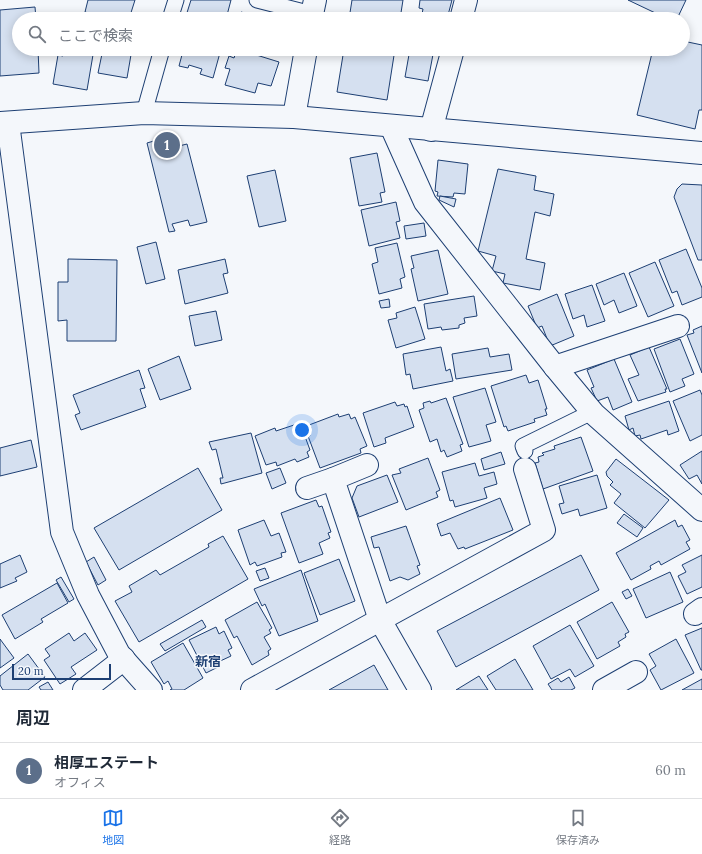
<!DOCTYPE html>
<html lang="ja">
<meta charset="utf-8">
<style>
:root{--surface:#fff;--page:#f6f6f7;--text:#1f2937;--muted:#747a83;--line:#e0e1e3;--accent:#1a73e8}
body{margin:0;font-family:Lora,"Noto Sans JP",serif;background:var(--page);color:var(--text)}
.scale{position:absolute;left:12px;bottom:10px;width:99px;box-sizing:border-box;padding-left:4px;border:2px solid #1d3f73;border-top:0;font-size:11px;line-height:14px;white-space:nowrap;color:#1d3f73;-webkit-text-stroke:3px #f4f7fb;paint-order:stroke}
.you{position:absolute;left:302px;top:430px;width:14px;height:14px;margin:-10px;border:3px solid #fff;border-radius:50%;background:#1a73e8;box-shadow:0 0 0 6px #1a73e833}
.badge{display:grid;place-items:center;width:26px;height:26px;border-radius:50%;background:var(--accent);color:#fff;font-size:13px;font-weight:700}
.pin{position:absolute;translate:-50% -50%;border:2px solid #fff;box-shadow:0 1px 4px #0006}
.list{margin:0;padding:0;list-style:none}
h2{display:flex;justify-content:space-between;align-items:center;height:52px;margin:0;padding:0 16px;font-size:17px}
h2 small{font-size:13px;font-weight:400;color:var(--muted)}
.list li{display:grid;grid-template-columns:26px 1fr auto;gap:12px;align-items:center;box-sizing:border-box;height:56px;padding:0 16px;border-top:1px solid var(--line)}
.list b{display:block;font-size:15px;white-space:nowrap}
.list p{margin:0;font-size:13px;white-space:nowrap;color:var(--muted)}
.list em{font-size:13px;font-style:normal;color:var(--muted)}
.icon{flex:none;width:22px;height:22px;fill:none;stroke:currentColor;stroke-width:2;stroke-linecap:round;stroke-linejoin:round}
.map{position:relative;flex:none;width:702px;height:690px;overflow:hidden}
.search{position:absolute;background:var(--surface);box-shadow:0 2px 10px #0003;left:12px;right:12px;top:12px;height:44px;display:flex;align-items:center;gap:10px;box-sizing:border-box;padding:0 14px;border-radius:22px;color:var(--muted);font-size:15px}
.sheet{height:108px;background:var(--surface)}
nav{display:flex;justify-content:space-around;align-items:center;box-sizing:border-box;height:56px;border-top:1px solid var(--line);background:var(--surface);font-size:11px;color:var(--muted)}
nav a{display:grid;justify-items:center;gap:2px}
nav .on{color:var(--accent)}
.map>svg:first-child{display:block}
.building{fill:#d5e0f0;stroke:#1d3f73}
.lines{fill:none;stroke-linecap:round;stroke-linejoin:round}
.service-casing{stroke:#1d3f73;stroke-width:17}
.minor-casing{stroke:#1d3f73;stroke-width:24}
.tertiary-casing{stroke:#1d3f73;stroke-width:24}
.service{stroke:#f4f7fb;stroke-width:15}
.minor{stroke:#f4f7fb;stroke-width:22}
.tertiary{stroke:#f4f7fb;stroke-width:22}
.labels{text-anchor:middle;stroke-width:3;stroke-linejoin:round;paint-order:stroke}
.neighbourhood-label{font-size:13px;font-weight:bold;fill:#1d3f73;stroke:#f4f7fb}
</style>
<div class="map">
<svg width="702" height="690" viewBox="0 0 702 690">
<rect width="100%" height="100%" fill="#f4f7fb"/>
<g class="building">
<polygon points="88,0 135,0 129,19 110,19 85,12"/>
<polygon points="191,0 231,0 226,19 185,19"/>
<polygon points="352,0 403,0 400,19 349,19"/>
<polygon points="420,0 452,0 447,19 421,19 423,9 419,8"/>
<polygon points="628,0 686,0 677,19 668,19"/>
<polygon points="35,7 36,19 19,19 19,49 38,49 39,73 0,76 0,10"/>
<polygon points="241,12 267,19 239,19"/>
<polygon points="683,41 702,45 702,110 699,110 695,129 637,115 653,49 683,49"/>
<polygon points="64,49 94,49 87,90 53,84 58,55 63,56"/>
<polygon points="103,49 132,49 127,78 98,73"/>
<polygon points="178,49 221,49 213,78 200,74 202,69 189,65 188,68 179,66 183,51"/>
<polygon points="237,49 279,62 271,86 258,83 255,93 225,85 230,69 225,68 229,56 234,58"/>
<polygon points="344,49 395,49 387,100 337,92"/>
<polygon points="410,49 434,49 428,81 405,77"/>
<polygon points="164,138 167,149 187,144 207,222 190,226 188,220 172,224 175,231 169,232 147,143"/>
<polygon points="377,153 385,192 380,193 382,202 359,206 350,158"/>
<polygon points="438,160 468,164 465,194 454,193 453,197 437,196 438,192 435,191"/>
<polygon points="498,169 536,176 534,190 554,194 550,216 535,212 526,259 545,263 540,290 503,283 505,274 492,271 496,256 478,251"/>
<polygon points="275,170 286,221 259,227 247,176"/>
<polygon points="682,184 702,185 702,260 698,260 674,197 677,189"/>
<polygon points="440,196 456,199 454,207 439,200"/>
<polygon points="396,202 400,221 396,222 400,238 369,246 361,210"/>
<polygon points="424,223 426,236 406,239 404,226"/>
<polygon points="156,242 165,279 146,284 137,247"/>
<polygon points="397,243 405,277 400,279 402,288 379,294 372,264 378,262 375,248"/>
<polygon points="686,249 702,288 702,297 682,305 677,291 672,293 659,260"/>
<polygon points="438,250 448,294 418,301 411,269 414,268 411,256"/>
<polygon points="68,259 117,260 116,341 67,341 67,320 58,321 58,282 68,282"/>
<polygon points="225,259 228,273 223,274 228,293 185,304 178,270"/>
<polygon points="655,262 674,306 648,317 629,273"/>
<polygon points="624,273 637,306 619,313 614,300 604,305 596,284"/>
<polygon points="592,285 605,321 587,327 584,315 573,319 565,294"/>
<polygon points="557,294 574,336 550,346 542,326 537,328 528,306"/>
<polygon points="474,296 477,316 464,318 465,323 459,325 459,328 442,330 441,327 428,329 424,304"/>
<polygon points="389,299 390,307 381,308 379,301"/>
<polygon points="415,307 425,339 396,348 388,320 397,318 396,313"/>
<polygon points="216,311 222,340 195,346 189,316"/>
<polygon points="702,326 702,373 687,335 694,333 693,330"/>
<polygon points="680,339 694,374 682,379 685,386 670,392 654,349"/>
<polygon points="441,347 446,371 450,369 453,381 413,389 410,374 406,375 403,354"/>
<polygon points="649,347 667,389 665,389 666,392 638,401 628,379 639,375 630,355"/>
<polygon points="488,348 490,357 509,354 512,370 456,379 452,354"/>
<polygon points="179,356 191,389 160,400 148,369"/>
<polygon points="614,359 632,402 613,410 608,397 597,401 591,388 594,387 587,370"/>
<polygon points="139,370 145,388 140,389 146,407 81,430 75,415 80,413 73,395"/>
<polygon points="526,375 529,383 538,380 547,409 545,409 547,415 534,419 535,422 508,431 506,426 504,427 491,386"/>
<polygon points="485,388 496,422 486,425 491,441 469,447 453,397"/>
<polygon points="700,390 702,395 702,435 690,441 673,401"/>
<polygon points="446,398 463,444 460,445 462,451 447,457 444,450 441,452 437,439 430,442 419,410 424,408 423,403 430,401 431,403"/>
<polygon points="669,401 679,431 668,435 667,430 641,439 640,435 635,436 633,428 629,430 625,416"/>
<polygon points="395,402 397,406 404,404 405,407 407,406 414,427 385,438 386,443 374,447 363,413"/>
<polygon points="338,414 339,417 349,414 351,419 355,417 367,446 360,449 361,453 320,468 308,436 310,436 307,429 311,428 309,425"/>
<polygon points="300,423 310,450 307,452 309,457 297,462 295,459 277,466 276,462 266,465 255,436 275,428 276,431"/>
<polygon points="251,433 262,473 221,484 220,478 223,478 216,449 212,450 209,442"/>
<polygon points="581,437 593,471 543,489 535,463 539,462 538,457 544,455 542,453 555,449 554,446"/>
<polygon points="31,440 37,467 0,476 0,448"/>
<polygon points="702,451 702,484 697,475 689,479 680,465"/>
<polygon points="501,452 505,464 484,470 481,459"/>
<polygon points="428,458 440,490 436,492 438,497 406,510 392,475 401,473 399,469"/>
<polygon points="616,459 669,500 645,528 614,503 621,494 610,485 613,482 607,476 606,472"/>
<polygon points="475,463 479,476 494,472 497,484 484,488 487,498 455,507 453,500 450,501 442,472"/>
<polygon points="198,468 222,510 119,570 94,528"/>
<polygon points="280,468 286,483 272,489 266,473"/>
<polygon points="387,475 398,502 359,517 352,498 357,486"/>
<polygon points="597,475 607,508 580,516 578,509 562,514 559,504 564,503 559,486"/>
<polygon points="500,498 513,530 465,549 464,547 458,549 450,533 441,536 437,524"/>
<polygon points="316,500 319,507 322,506 331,532 328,533 330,538 319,543 323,554 299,563 281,513"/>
<polygon points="624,514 643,528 637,537 617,523"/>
<polygon points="264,520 271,536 279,533 286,552 281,553 282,557 257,566 255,562 250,565 238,530"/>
<polygon points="675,520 678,527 682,525 690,540 686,542 690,549 661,565 659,561 650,566 651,569 631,580 616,553"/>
<polygon points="406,526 420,565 417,566 420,574 408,580 400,577 390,581 379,547 374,548 371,537"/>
<polygon points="223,536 248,579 139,642 115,601 132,592 129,586 156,570 160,575 209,547 208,544"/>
<polygon points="20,555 27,572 15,578 17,581 0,588 0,564"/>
<polygon points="581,555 599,590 456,667 437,631"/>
<polygon points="702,555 702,587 687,594 678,576 686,572 682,565"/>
<polygon points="94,557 106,580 98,585 86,562"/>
<polygon points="339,559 355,601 320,615 304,573"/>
<polygon points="265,568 269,578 260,581 256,571"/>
<polygon points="301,570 318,621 279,636 265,604 262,606 254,589"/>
<polygon points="670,572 683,602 646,618 633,589"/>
<polygon points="61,577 74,599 69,602 56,580"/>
<polygon points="57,583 68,603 41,619 43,622 15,639 2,615"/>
<polygon points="628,589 632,596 626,599 622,592"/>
<polygon points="257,602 272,628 269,630 271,633 264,637 271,649 268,651 269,655 252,665 237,636 234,638 225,620"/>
<polygon points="612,602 629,632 625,634 626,637 618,642 620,646 597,659 577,622"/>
<polygon points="202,620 206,627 165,651 160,644"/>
<polygon points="570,625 594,666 575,677 570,669 551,679 533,646"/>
<polygon points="216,627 219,634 224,631 232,648 228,650 231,656 216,663 218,667 206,673 189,640"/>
<polygon points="702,628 702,670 701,670 685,635"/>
<polygon points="69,633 74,641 85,633 97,650 71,667 76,674 60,684 44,660 50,656 45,649"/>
<polygon points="0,639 14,658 0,668"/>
<polygon points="676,639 694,673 661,690 650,670 656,666 649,654"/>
<polygon points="183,643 203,678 184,690 170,690 172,689 168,681 164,684 151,662"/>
<polygon points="28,654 45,677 28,690 3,690 0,685 0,676"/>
<polygon points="515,659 533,690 496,690 487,676"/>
<polygon points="374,665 388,690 329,690"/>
<polygon points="479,676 488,690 456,690"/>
<polygon points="569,677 575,688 571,690 552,690 548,684 558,678 561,682"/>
<polygon points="702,679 702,690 682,690"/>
<polygon points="48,682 53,690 41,690 39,687"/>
</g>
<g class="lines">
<defs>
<g id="service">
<polyline points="257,0 312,14"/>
<polyline points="170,19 176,0"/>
<polyline points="144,113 162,49"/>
<polyline points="525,451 523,446 592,412"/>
</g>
<g id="minor">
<polyline points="311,19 315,0"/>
<polyline points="461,19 466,0"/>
<polyline points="294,117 306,49"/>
<polyline points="8,123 62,532 88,595 119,654 151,690"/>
<polyline points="391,126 425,202 555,367 594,414 702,510"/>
<polyline points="431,130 453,49"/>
<polyline points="555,367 678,326"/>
<polyline points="367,465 333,479 380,620 420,690"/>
<polyline points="307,488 333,479"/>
<polyline points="695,614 702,609"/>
<polyline points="84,690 124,659"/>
<polyline points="252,690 544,530 525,469"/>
<polyline points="604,690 636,672"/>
</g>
<polyline id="tertiary" points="0,123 144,113 294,117 702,153"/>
</defs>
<use href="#service" class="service-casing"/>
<use href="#minor" class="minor-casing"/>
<use href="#tertiary" class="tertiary-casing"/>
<use href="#service" class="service"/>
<use href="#minor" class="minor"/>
<use href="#tertiary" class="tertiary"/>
</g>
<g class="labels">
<g class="neighbourhood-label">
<text x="208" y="666">新宿</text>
</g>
</g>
</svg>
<div class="scale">20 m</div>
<div class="you"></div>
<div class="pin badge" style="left:167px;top:145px;background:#5c6f8a">1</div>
<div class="search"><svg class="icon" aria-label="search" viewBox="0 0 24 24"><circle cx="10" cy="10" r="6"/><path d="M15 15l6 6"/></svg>ここで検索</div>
</div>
<section class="sheet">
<h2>周辺<small></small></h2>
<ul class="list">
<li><span class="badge" style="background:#5c6f8a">1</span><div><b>相厚エステート</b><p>オフィス</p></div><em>60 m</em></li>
</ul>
</section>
<nav>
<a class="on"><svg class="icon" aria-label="map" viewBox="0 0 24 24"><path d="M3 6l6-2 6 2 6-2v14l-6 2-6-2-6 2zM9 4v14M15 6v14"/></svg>地図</a>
<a><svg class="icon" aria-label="directions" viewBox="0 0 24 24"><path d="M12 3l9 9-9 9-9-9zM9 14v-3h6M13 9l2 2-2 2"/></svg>経路</a>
<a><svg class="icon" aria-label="saved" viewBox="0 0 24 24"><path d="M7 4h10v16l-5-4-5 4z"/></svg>保存済み</a>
</nav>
